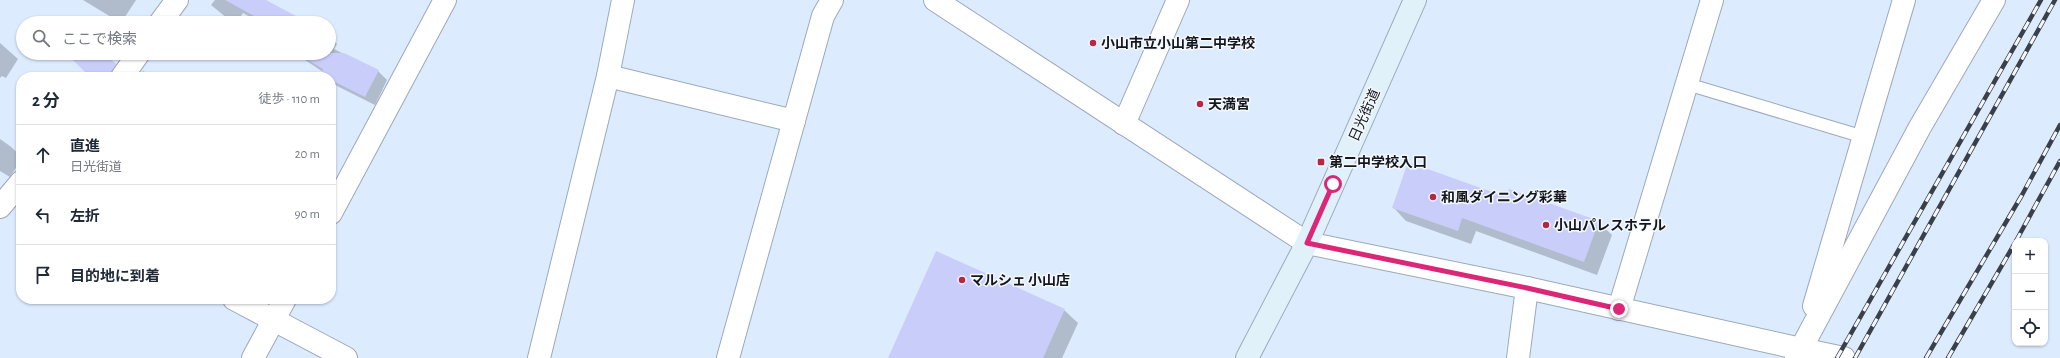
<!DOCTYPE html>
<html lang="ja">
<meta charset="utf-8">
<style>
:root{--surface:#fff;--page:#f6f6f7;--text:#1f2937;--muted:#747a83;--line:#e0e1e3}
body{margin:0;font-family:"Alegreya Sans","Noto Sans JP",sans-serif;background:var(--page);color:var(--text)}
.controls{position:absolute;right:12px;bottom:12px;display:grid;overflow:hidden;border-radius:8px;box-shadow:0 1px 3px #0004}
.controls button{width:36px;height:36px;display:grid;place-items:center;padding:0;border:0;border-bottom:1px solid var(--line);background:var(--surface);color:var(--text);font:20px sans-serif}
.stop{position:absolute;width:12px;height:12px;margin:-9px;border:3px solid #db2777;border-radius:50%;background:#fff}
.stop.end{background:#db2777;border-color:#fff;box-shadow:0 1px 4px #0008}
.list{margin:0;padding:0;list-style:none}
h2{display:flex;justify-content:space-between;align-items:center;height:52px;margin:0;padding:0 16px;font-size:17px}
h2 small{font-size:13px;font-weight:400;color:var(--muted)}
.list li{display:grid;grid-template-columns:26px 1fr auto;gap:12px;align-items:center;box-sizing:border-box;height:60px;padding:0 16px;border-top:1px solid var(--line)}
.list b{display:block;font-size:15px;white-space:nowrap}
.list p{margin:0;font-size:13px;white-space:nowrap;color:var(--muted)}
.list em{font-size:13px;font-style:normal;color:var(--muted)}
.icon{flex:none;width:22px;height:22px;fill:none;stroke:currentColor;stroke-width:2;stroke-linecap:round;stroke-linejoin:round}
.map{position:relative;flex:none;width:2060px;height:358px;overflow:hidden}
.search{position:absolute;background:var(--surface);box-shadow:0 1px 3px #0004;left:16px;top:16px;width:320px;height:44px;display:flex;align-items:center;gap:10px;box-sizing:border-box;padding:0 14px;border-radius:22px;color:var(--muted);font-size:15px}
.panel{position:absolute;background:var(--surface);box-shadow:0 1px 3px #0004;left:16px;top:72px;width:320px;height:232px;border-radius:16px}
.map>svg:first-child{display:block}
.shadow{fill:#0003}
.building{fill:#c9cdfa}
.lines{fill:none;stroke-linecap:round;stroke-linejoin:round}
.service-casing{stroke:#9ca9bb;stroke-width:14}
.minor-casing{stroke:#9ca9bb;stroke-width:24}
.tertiary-casing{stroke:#9ca9bb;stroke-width:24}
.secondary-casing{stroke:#9ca9bb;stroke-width:24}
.service{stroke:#fff;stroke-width:12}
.minor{stroke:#fff;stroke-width:22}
.tertiary{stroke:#fff;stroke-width:22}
.secondary{stroke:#e0f1fa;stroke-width:22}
.rail-casing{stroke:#3a4049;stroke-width:4.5}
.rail{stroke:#f4f7fb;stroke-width:3;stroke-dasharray:9;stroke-linecap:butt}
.route{stroke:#db2777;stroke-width:5}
.poi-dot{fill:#b72644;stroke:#f4f7fb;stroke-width:1.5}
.labels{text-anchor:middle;stroke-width:3;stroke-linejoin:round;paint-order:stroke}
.poi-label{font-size:14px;font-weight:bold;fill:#12161d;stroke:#f4f7fb;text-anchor:start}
.street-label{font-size:14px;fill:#12161d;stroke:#f4f7fb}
</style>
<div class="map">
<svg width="2060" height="358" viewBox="0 0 2060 358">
<rect width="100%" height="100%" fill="#ddebfe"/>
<g class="shadow">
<polygon points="83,0 136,0 121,23"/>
<polygon points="215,0 264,0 306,23 261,23 243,13 236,23 233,23 211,5"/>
<polygon points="329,36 337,44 334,49 378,71 387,80 375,105 331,83 331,77 325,77 322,74 323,72 295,53 329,53"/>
<polygon points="0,43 18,59 6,78 2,76 0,78"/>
<polygon points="143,71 154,77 139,77"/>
<polygon points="0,139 10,146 21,156 21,160 10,177 0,171"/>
<polygon points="1393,207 1598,222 1612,235 1597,275 1476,231 1471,244 1406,221"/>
<polygon points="1064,310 1078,323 1062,358 889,358"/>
</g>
<g class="building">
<polygon points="225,0 266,0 309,23 267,23"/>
<polygon points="66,53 104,53 116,64 110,77 90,77"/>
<polygon points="296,53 344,53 379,70 365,97 331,80 331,77 321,74 323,69"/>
<polygon points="1408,162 1506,197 1509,189 1599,221 1584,262 1462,218 1458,231 1392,208"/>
<polygon points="936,251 1065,309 1043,358 888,358"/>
</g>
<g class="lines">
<defs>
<polyline id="service" points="1687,84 1864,137"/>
<g id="minor">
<polyline points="935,0 1307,243 1527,288 1801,349"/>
<polyline points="160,23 177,0"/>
<polyline points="608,76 794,121"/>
<polyline points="122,77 139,53"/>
<polyline points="1124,124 1178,0"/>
<polyline points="0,207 21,182"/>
<polyline points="331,213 445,0"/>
<polyline points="234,299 346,358"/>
<polyline points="1814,306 1904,0"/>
<polyline points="1619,309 1712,0"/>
<polyline points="253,358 285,299"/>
<polyline points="539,358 608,76 623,0"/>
<polyline points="728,358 823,16 832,0"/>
<polyline points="1518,358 1527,288"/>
<polyline points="1796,358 1920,127 1994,0"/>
</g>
<polyline id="tertiary" points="1801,349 1844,358"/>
<polyline id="secondary" points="1247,358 1307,243 1415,0"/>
</defs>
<use href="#service" class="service-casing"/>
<use href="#minor" class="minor-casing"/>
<use href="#tertiary" class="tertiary-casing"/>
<use href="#secondary" class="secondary-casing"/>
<use href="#service" class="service"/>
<use href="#minor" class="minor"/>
<use href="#tertiary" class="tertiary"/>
<use href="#secondary" class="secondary"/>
<defs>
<g id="rail">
<polyline points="2016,241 2060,161"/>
<polyline points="1837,358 2041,0"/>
<polyline points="1855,358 2055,0"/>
<polyline points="1926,358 2022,195 2060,125"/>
<polyline points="1948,358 2015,243"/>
</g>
</defs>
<use href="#rail" class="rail-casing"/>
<use href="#rail" class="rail"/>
</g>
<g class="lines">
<polyline class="route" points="1333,184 1307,243 1527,288 1619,309"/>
</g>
<g class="poi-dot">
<circle cx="1093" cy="43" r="4"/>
<circle cx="1200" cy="104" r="4"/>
<rect x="1317" y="158" width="8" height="8" rx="2"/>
<circle cx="1433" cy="197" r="4"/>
<circle cx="1546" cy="225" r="4"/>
<circle cx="962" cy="280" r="4"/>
</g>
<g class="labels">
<g class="poi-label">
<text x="1101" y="48">小山市立小山第二中学校</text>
<text x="1208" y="109">天満宮</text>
<text x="1329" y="167">第二中学校入口</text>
<text x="1441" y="202">和風ダイニング彩華</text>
<text x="1554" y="230">小山パレスホテル</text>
<text x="970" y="285">マルシェ 小山店</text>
</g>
<g class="street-label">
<text transform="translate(1364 115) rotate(-66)" y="5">日光街道</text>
</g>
</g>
</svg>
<div class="controls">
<button>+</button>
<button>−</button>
<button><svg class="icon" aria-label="locate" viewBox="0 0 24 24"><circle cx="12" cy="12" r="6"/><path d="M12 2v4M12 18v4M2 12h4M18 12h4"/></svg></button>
</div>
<div class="stop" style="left:1333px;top:184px"></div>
<div class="stop end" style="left:1619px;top:309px"></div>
<div class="search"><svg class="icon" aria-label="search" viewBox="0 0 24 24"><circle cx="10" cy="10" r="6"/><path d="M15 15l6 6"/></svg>ここで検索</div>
<section class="panel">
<h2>2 分<small>徒歩 · 110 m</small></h2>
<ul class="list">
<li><svg class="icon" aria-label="ahead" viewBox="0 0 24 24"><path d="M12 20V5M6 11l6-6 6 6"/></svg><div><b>直進</b><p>日光街道</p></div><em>20 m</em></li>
<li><svg class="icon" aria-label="left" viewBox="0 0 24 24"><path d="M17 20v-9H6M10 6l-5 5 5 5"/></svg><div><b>左折</b></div><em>90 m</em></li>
<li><svg class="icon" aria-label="arrive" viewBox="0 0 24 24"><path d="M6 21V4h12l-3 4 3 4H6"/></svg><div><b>目的地に到着</b></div></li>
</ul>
</section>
</div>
